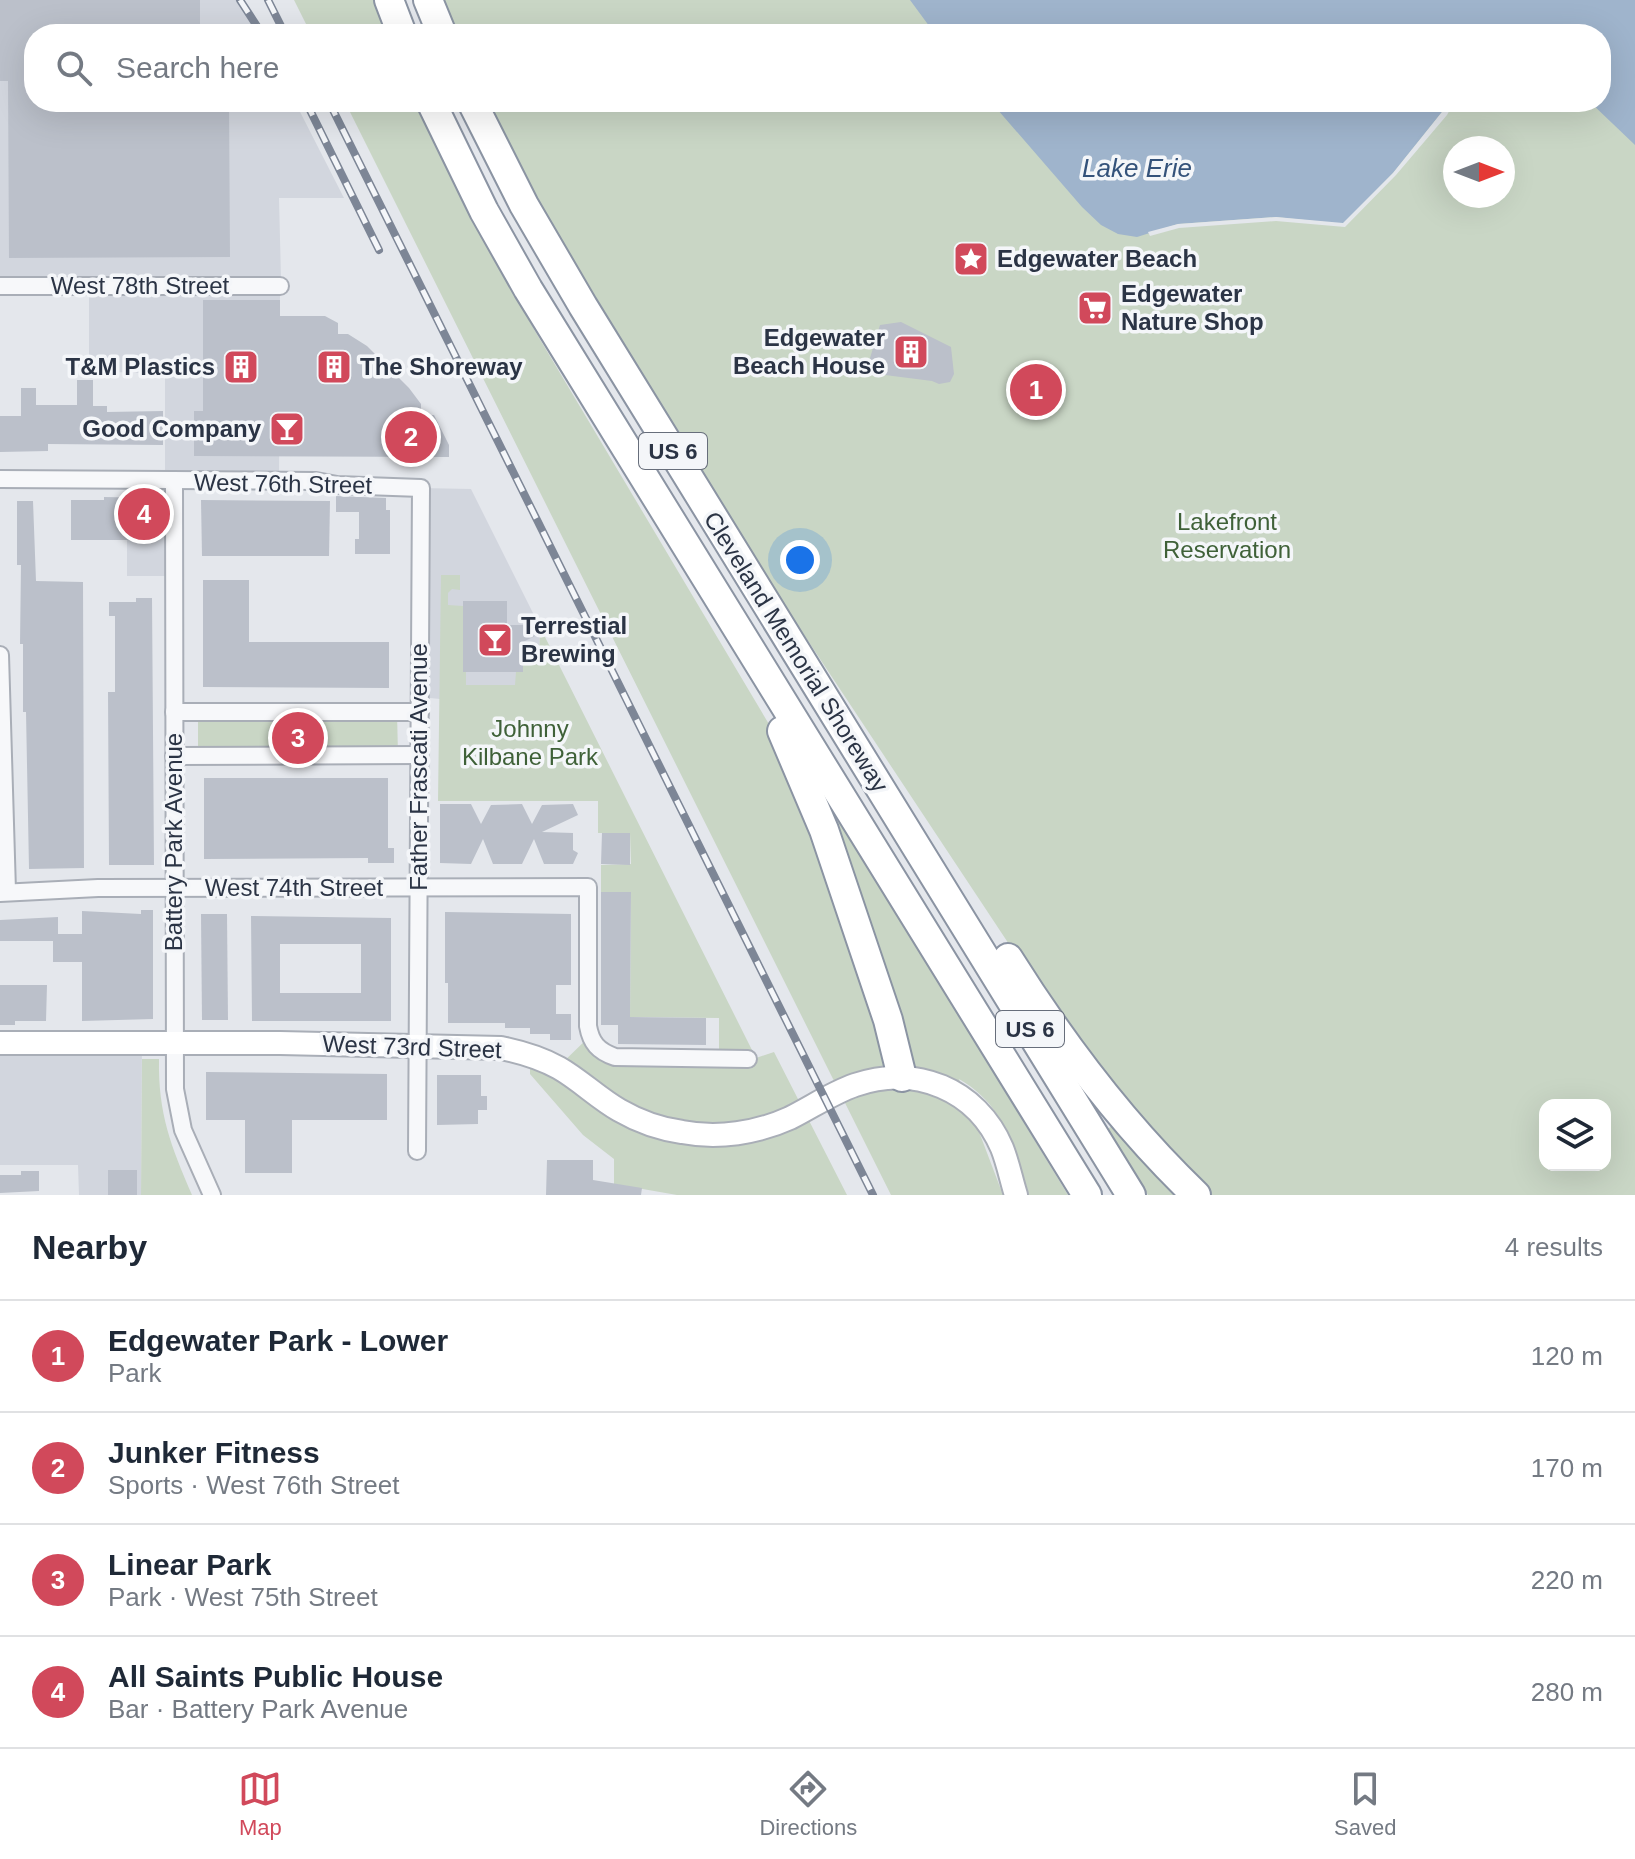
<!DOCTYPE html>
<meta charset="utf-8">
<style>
:root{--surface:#fff;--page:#f6f6f7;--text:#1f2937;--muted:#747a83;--line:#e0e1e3;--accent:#d1495b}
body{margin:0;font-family:Arial,sans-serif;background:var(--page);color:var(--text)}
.controls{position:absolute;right:24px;bottom:24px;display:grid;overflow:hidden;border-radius:16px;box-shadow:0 8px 32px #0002}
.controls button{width:72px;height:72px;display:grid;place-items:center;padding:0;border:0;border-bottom:2px solid var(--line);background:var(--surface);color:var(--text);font:40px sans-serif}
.compass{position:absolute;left:1443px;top:136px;width:72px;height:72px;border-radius:50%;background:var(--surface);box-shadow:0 8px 32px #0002;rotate:90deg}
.you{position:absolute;left:800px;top:560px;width:28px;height:28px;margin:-20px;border:6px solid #fff;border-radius:50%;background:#1a73e8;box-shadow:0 0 0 12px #1a73e833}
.badge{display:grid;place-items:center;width:52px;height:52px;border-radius:50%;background:var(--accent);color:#fff;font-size:26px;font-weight:700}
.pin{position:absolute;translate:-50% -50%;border:4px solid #fff;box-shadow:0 2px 8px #0006}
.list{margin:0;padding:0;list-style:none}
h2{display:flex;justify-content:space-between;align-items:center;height:104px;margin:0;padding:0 32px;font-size:34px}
h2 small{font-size:26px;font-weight:400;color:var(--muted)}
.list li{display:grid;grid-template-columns:52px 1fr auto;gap:24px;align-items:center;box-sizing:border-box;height:112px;padding:0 32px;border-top:2px solid var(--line)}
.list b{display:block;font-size:30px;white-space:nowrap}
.list p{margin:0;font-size:26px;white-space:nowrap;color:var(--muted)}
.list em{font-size:26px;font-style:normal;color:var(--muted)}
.icon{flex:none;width:44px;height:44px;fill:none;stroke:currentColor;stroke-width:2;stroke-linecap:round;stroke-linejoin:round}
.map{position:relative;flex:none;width:1635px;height:1195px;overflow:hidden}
.search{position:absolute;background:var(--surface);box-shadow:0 8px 32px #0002;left:24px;right:24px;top:24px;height:88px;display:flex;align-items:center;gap:20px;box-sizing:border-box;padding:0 28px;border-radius:32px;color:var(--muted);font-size:30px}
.sheet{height:552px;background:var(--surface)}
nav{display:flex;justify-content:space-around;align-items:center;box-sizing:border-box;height:112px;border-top:2px solid var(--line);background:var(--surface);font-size:22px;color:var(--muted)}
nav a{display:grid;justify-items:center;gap:4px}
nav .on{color:var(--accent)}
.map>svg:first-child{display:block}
.built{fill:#d2d6de}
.green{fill:#c9d6c5;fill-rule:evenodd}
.water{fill:#9fb4cc}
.pier{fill:#e4e7ec}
.building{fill:#bbc0ca;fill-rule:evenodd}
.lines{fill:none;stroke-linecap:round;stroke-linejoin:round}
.street-casing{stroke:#a9aeb7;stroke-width:20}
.secondary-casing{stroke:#a9aeb7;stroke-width:26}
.highway-casing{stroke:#8b94a3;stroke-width:32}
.street{stroke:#f7f8fa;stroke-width:16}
.secondary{stroke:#fff;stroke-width:22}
.highway{stroke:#fff;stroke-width:28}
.rail-casing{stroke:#7d8696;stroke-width:8}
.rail{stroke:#f4f6f9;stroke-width:5;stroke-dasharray:15;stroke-linecap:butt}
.labels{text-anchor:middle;stroke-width:7;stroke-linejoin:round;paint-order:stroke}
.shield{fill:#f4f6f9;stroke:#676e7b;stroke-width:2}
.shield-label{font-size:22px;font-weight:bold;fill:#2b3445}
.poi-label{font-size:24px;font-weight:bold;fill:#2b3445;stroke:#f4f6f9;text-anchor:start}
.street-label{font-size:24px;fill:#2b3445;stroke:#f4f6f9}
.park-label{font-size:24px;fill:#3f6138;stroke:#f4f6f9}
.water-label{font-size:26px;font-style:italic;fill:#34527a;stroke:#f4f6f9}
</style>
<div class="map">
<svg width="1635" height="1195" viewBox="0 0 1635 1195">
<rect width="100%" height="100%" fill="#e4e7ec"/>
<g class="built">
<polygon points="0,0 242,0 260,34 34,34 34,102 295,102 344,198 279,198 281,279 0,282"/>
<polygon points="89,286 280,286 279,481 174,482 174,576 127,576 127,481 165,481 165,374 89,371"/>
<polygon points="421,488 471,489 540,627 539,661 523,672 516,685 440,686 440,699 420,697"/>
<polygon points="0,1043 142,1043 141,1195 79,1195 78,1165 0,1165"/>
</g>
<g class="green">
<polygon points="294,0 373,0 387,34 311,34"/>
<path d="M443,0h1176l16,34v1161h-428l-38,-38 -121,-154 -281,-424 -224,-369 -55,-108h1113v-68h-1144zM1455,148h48v48h-48zM1545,1105h60v60h-60z"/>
<path d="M345,102h71l65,131 54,98 294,494 10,-5 229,375h-39c-14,-48 -25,-90 -70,-116l44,116h-112z"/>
<polygon points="441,575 460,575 460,590 452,589 448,593 448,605 463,606 463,671 466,672 466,685 515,685 516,672 523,672 523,661 539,661 540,627 756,1058 774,1052 847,1195 677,1195 614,1184 614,1159 583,1135 530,1074 530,1055 558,1067 590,1036 599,1050 719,1058 719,1018 630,1017 631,892 601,892 601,865 631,864 630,833 598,833 598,801 438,801"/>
<polygon points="198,712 397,712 398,755 198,756"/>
<path d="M142,1059h17c-1,55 12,87 33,136h-51z"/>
<polygon points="1117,1123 1184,1195 1148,1195 1106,1130"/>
</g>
<g class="water">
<polygon points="910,0 1635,0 1635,145 1590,102 1601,102 1601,34 935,34"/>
<polygon points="991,102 1450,102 1393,173 1343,224 1276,217 1178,224 1137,237 1118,234 1101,225 1082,207"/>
</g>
<polygon class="pier" points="1450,102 1454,102 1447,115 1396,175 1345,227 1276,221 1179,228 1150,236 1148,232 1178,224 1276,217 1343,223 1393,173"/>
<g class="building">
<polygon points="0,0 200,0 200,34 34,34 34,102 229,102 230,257 9,258 8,81 0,81"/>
<polygon points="203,300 280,300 280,316 325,316 338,323 338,334 348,334 367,346 409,388 421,404 421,415 434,415 449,445 449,457 194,456 194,411 203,411"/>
<polygon points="901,322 951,347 954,374 950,382 939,384 932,381 885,375 867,368 880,325"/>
<polygon points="77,380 93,380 93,406 107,406 107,412 163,411 163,445 48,444 48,451 0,452 0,416 21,416 21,388 36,388 36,405 77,405"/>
<polygon points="336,496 386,498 386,510 390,510 390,554 355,554 355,539 359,539 359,512 336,512"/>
<polygon points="104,497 155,498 155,536 136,536 136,540 71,540 71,500 104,500"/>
<polygon points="201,500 330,501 329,556 202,556"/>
<polygon points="17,501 33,501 36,581 83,582 84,868 29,869 26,712 23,712 23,644 20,644 21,565 17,565"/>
<polygon points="203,580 249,580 249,642 389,642 389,688 203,687"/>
<polygon points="136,598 152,598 154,865 109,865 108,692 115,692 115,616 109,616 109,602 136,602"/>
<polygon points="463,601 507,601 507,625 530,625 535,636 519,644 523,652 523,672 463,672"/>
<polygon points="204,778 388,778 388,848 394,848 394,863 368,863 368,858 204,859"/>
<polygon points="440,804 471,804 481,824 491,805 522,804 532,824 542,805 573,804 578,815 542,832 573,833 573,850 578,853 573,864 544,864 534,839 522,864 493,864 483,839 471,864 440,863"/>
<polygon points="602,833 630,833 630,865 601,864"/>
<polygon points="601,892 631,892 630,1017 706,1018 706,1045 618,1044 618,1025 601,1025"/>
<polygon points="141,910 153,910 153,1019 82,1021 82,962 53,962 53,941 0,941 0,920 58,917 58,934 82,934 82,911 141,914"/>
<polygon points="445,912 571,914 571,985 556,985 556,1014 571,1014 571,1040 550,1040 550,1034 530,1034 530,1028 505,1028 505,1023 448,1023 448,983 445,983"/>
<polygon points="201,914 227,914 228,1020 202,1020"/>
<path d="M251,916l140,2v103h-139zM280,944h81v49h-81z"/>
<polygon points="0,985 47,985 46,1021 15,1021 15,1025 0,1025"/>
<polygon points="206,1072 387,1074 387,1120 292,1120 292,1173 245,1173 245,1120 206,1120"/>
<polygon points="437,1075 481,1075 481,1096 487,1096 487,1110 478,1110 478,1124 437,1125"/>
<polygon points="547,1160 593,1160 593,1180 642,1188 641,1195 546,1195"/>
<rect x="108" y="1170" width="29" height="25"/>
<polygon points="21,1171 39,1171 39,1191 0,1193 0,1175 21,1175"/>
</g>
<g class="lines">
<defs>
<g id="street">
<polyline points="0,286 280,286"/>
<polyline points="0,479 316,481 337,485 421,488 417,1151"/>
<polyline points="174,482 175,1089 183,1130 212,1195"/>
<polyline points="0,655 7,891"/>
<polyline points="174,712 420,712"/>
<polyline points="174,756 419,755"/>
<path d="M0,893l98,-5 490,-1v139c3,17 10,25 27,31l133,2"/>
</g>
<path id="secondary" d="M0,1043h280l221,5c20,4 40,10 58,20 21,12 39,30 60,42 19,11 41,19 63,22 36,7 75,1 108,-14 22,-11 42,-25 65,-33 60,-21 122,4 147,63 6,15 9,31 14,47"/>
<g id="highway">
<polyline points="389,0 402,34"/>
<polyline points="428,0 442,34"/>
<polyline points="431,102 484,211 528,289 1087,1195"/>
<polyline points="472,102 524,205 583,306 1131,1195"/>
<polyline points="782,731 824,830 888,1020 902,1077"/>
<path d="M1008,958c54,86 115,167 188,237"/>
</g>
</defs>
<use href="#street" class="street-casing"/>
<use href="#secondary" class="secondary-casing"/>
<use href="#highway" class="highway-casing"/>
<use href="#street" class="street"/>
<use href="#secondary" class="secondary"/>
<use href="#highway" class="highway"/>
<defs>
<g id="rail">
<polyline points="240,0 262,34"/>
<polyline points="268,0 285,34"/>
<polyline points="306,102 379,250"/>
<polyline points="329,102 873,1195"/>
</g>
</defs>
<use href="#rail" class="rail-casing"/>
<use href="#rail" class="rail"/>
</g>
<defs>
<symbol id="sight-square" viewBox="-11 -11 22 22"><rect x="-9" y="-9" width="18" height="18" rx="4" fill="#d1495b" stroke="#f4f6f9"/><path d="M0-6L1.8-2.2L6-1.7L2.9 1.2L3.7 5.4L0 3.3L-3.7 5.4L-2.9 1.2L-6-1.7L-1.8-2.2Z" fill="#fff"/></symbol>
<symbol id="supermarket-square" viewBox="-11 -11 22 22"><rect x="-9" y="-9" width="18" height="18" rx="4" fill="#d1495b" stroke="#f4f6f9"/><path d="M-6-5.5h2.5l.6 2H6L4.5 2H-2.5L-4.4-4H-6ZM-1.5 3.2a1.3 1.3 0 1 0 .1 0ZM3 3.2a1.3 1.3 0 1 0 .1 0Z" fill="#fff"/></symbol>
<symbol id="building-square" viewBox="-11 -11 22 22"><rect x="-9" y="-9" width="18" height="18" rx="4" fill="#d1495b" stroke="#f4f6f9"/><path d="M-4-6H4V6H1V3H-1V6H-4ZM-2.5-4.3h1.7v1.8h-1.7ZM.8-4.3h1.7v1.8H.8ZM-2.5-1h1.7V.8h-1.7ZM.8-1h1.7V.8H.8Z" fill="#fff"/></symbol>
<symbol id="bar-square" viewBox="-11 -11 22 22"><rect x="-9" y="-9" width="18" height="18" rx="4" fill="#d1495b" stroke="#f4f6f9"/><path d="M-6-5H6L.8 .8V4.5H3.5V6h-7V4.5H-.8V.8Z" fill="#fff"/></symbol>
</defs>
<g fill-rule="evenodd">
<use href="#sight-square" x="951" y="239" width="40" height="40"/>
<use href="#supermarket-square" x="1075" y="288" width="40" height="40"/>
<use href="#building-square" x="891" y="332" width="40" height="40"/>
<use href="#building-square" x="221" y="347" width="40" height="40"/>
<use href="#building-square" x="314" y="347" width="40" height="40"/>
<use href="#bar-square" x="267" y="409" width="40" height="40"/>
<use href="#bar-square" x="475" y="620" width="40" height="40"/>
</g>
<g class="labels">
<g class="shield">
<rect x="639" y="433" width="68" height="36" rx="6"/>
<rect x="996" y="1011" width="68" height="36" rx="6"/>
</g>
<g class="shield-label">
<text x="673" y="459">US 6</text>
<text x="1030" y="1037">US 6</text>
</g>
<g class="poi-label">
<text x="997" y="267">Edgewater Beach</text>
<text x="1121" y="302">Edgewater<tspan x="1121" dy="28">Nature Shop</tspan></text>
<text x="885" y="346" text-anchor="end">Edgewater<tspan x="885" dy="28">Beach House</tspan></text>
<text x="215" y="375" text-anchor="end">T&amp;M Plastics</text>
<text x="360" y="375">The Shoreway</text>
<text x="261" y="437" text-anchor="end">Good Company</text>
<text x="521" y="634">Terrestial<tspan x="521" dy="28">Brewing</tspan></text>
</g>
<g class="street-label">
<text x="140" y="294">West 78th Street</text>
<text transform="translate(283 484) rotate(1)" y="8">West 76th Street</text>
<text transform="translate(796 652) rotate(58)" y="8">Cleveland Memorial Shoreway</text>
<text transform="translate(419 767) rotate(-90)" y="8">Father Frascati Avenue</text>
<text transform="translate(174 842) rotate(-90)" y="8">Battery Park Avenue</text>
<text x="294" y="896">West 74th Street</text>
<text transform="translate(412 1047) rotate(2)" y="8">West 73rd Street</text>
</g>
<g class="park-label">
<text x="1227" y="530">Lakefront<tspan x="1227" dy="28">Reservation</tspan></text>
<text x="530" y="737">Johnny<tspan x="530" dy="28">Kilbane Park</tspan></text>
</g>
<g class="water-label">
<text x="1137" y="177">Lake Erie</text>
</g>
</g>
</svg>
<div class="controls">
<button><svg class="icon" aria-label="layers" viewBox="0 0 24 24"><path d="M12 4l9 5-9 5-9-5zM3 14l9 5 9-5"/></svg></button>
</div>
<svg class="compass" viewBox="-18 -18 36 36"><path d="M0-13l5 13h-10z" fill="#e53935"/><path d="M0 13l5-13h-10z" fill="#747a83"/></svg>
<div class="you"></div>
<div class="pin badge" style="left:1036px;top:390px">1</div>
<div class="pin badge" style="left:411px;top:437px">2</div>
<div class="pin badge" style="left:298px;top:738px">3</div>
<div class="pin badge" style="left:144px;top:514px">4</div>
<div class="search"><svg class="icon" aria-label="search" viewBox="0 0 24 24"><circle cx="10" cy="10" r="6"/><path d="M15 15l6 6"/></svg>Search here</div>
</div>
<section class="sheet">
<h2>Nearby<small>4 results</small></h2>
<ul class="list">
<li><span class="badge">1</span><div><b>Edgewater Park - Lower</b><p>Park</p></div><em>120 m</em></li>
<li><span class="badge">2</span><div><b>Junker Fitness</b><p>Sports · West 76th Street</p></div><em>170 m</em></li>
<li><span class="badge">3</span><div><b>Linear Park</b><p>Park · West 75th Street</p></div><em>220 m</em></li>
<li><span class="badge">4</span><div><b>All Saints Public House</b><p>Bar · Battery Park Avenue</p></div><em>280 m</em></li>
</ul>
</section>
<nav>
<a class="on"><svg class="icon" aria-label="map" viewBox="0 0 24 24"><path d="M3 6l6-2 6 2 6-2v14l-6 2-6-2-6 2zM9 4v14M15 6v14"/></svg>Map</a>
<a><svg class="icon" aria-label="directions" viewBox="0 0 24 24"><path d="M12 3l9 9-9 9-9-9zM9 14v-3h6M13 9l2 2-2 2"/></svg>Directions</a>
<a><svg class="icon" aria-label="saved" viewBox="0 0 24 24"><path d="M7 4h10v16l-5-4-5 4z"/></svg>Saved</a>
</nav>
